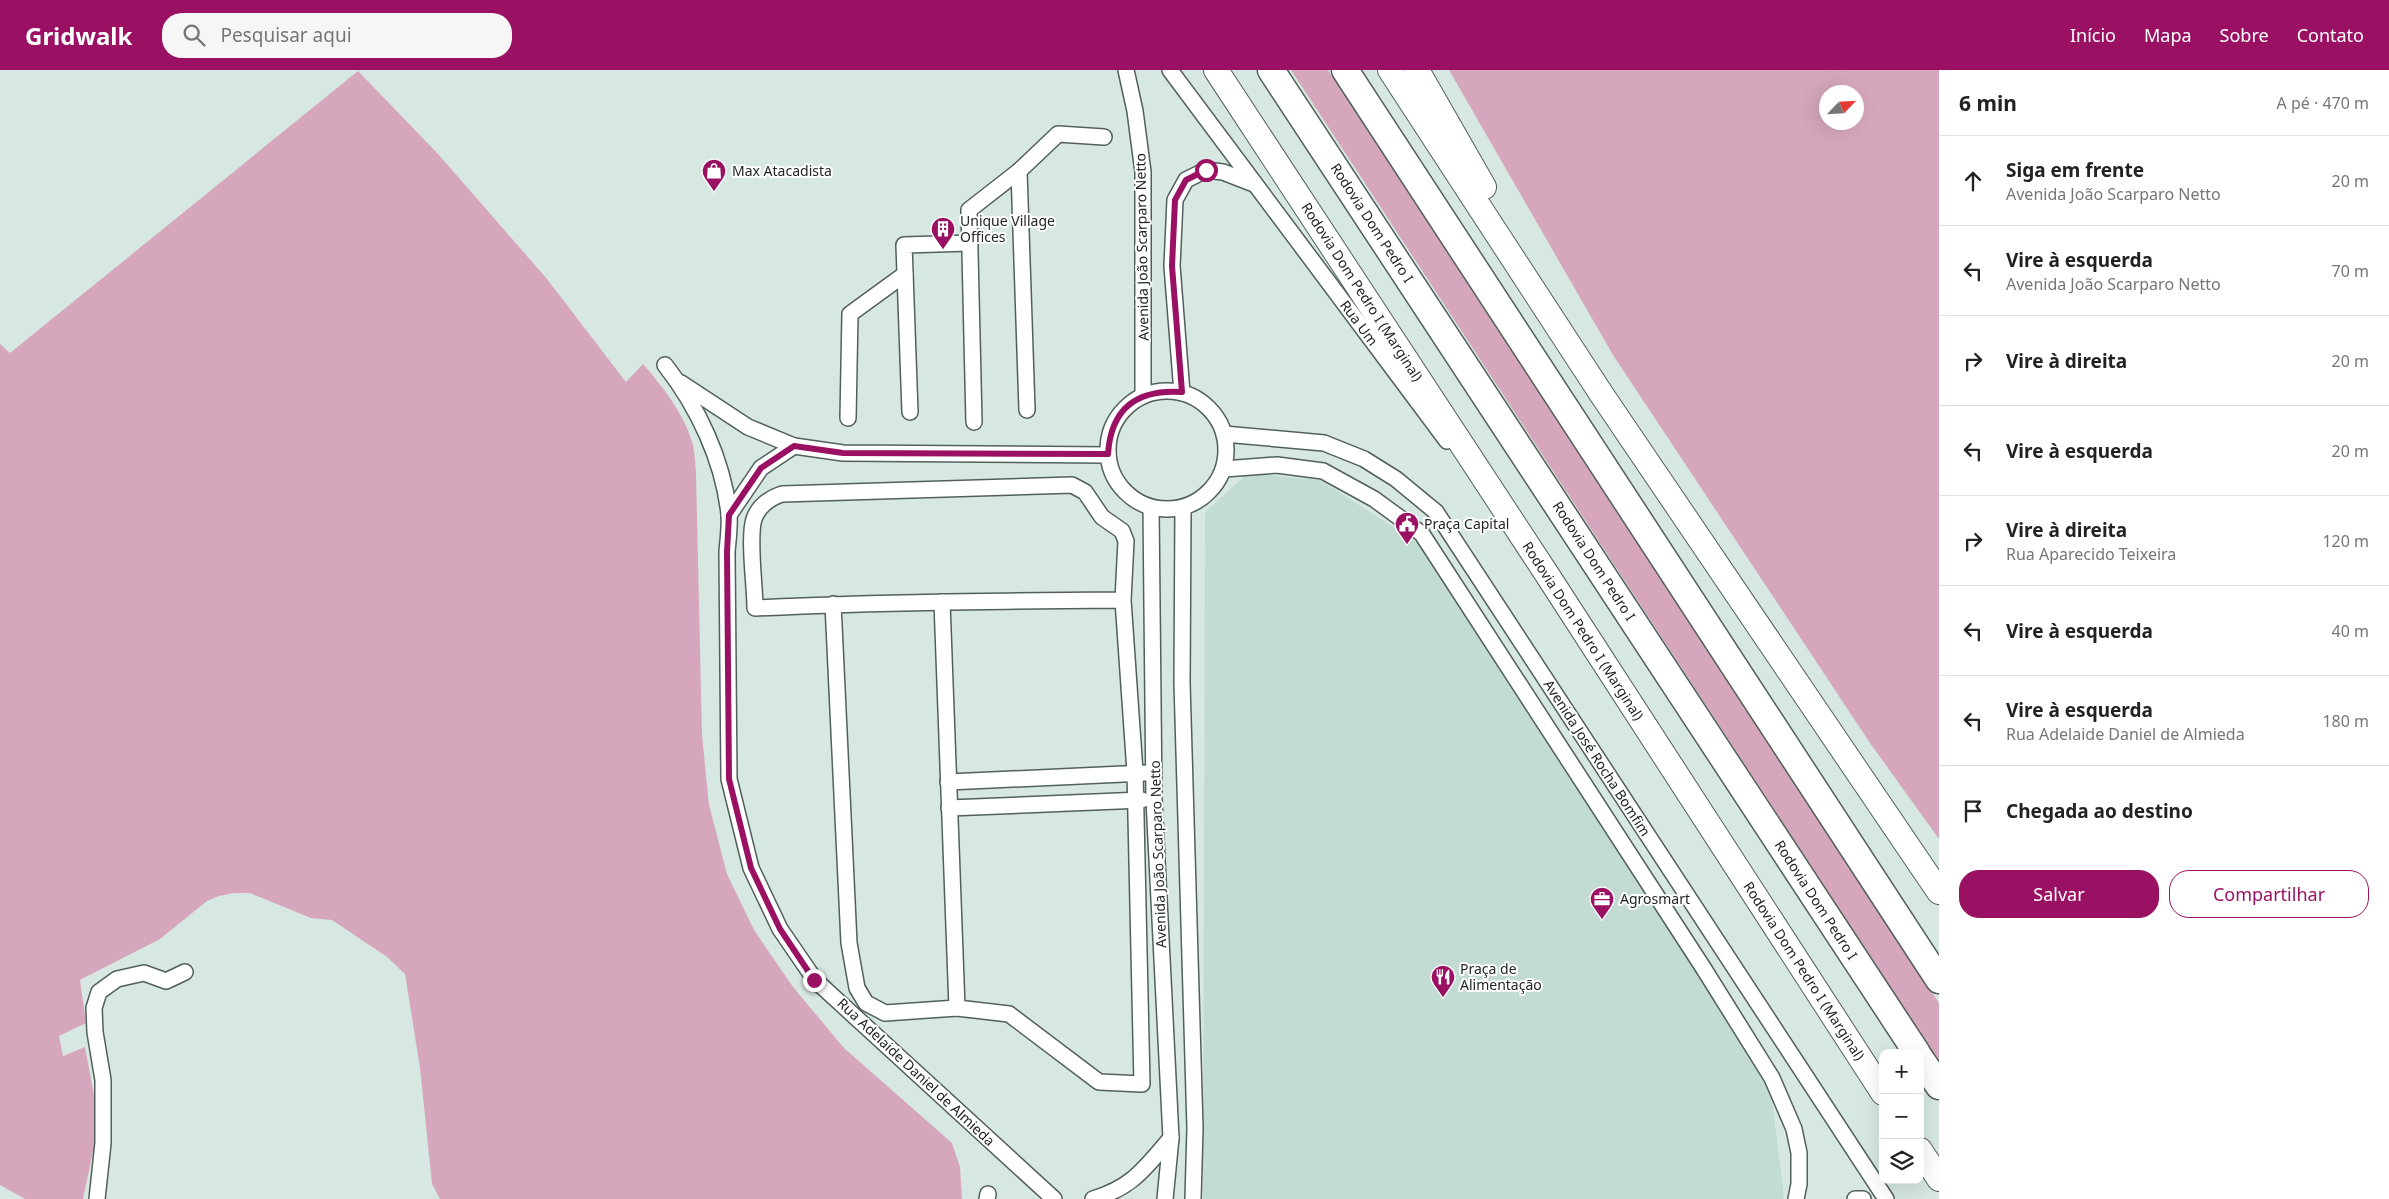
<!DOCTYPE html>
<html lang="pt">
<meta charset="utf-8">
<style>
:root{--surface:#fff;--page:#f6f6f6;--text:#222;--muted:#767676;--line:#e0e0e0;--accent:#9a1164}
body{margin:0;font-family:"Noto Sans",sans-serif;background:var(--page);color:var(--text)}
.controls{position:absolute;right:15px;bottom:15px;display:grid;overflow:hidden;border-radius:10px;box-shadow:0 5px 20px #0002}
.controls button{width:45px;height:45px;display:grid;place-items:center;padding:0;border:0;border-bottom:1px solid var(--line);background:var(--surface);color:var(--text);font:25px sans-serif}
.compass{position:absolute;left:1819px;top:15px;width:45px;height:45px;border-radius:50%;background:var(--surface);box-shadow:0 5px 20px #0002;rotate:65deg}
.stop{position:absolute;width:15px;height:15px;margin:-11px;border:4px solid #9a1164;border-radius:50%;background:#fff}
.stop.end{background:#9a1164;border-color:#fff;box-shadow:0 1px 5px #0008}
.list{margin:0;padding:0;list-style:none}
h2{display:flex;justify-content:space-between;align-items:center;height:65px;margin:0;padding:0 20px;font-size:21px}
h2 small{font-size:16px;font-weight:400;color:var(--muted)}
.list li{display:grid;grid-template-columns:32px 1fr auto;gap:15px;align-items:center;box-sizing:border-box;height:90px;padding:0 20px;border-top:1px solid var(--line)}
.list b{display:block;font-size:19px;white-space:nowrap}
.list p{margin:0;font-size:16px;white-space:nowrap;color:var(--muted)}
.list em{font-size:16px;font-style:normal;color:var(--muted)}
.actions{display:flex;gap:10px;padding:15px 20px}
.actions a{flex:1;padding:11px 0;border:1px solid var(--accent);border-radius:20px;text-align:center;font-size:18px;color:var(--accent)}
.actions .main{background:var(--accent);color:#fff}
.icon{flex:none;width:28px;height:28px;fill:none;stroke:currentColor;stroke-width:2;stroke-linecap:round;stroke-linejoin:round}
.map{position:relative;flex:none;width:1939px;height:1129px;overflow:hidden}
header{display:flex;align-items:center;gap:30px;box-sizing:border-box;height:70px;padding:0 25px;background:var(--accent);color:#fff}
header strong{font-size:24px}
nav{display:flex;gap:28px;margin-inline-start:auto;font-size:18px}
.search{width:350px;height:45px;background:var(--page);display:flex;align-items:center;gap:12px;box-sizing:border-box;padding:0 18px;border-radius:20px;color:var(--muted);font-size:19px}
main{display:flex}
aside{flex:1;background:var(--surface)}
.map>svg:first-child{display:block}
.built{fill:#c3dcd3}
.green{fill:#d6a7bc;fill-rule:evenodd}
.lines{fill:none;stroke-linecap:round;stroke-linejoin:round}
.minor-casing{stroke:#51605b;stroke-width:18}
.trunk-casing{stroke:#51605b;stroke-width:26}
.motorway-casing{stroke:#51605b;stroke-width:29}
.minor{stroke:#fff;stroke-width:15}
.trunk{stroke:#fff;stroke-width:24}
.motorway{stroke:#fff;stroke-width:26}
.route{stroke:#9a1164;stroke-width:6}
.labels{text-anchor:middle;stroke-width:4;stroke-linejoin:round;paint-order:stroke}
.poi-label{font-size:14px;fill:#212725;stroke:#fff;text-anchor:start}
.street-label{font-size:14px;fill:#212725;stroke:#fff}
</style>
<header>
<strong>Gridwalk</strong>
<div class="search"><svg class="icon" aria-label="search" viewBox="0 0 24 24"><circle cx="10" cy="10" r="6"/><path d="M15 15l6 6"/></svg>Pesquisar aqui</div>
<nav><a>Início</a><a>Mapa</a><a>Sobre</a><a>Contato</a></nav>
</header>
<main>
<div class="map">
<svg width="1939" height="1129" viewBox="0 0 1939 1129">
<rect width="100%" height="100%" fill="#d6e8e1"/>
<polygon class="built" points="1248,403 1320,410 1420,474 1769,1007 1784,1125 1783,1129 1203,1129 1205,442"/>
<g class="green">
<polygon points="1291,0 1328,0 1939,933 1939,992"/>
<path d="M1449,0h490v769l-69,-96 -257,-388zM1856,22v30h-30v-30z"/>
<path d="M358,1l81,84 108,124 79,103 17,-18c20,23 42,51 50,81 2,9 2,19 3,28l6,262 7,70 18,69 27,56 39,57 51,61 108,95 8,24 2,32h-522l-8,-15 -12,-116 -15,-94 -18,-17 -55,-37 -21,-2 -61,-25h-16l-15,3 -12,5 -47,38 -80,41 6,43 -27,13 4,20 22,-9 10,54 2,32 -14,66h-58l-25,-14v-841l10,9z"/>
</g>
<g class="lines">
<defs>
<g id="minor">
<polyline points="1126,0 1135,41 1143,102 1143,326"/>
<polyline points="1170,0 1447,371"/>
<polyline points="1019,101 1027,340"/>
<path d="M665,295c33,42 58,95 64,149 1,12 -1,26 -2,38l2,227 22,89 29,61 35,51 239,219"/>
<polyline points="681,313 748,357 794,376 843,383 1108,385"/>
<circle cx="1167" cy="380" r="59"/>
<polyline points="1182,323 1172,196 1175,130 1186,110 1206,100 1223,102 1254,114"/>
<polyline points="910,342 904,175 970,173"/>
<polyline points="848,348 850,244 905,204"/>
<polyline points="974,352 969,140 1019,101 1058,64 1104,67"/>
<polyline points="1224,364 1324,373 1364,389 1396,409 1436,442 1886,1129"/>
<polyline points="1224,399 1277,395 1323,401 1374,429 1422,464 1704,899 1772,1008 1794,1059 1799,1083 1799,1114 1796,1129"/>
<polyline points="1151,438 1154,730 1171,1068 1165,1129"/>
<polyline points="1183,438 1182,613 1195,1058 1193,1129"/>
<polyline points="729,445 761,398 794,376"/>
<polyline points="942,532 957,938"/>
<path d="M833,534l16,339 8,45 9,15 19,10 72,-5 52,6 90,68 43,2 -7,-312 -12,-172 3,-59 -4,-10 -20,-14 -17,-25 -13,-7 -290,9c-12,4 -23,11 -28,25 -6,19 1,67 1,89 123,-6 246,-7 368,-8"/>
<polyline points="948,712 1145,703"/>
<polyline points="949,738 1142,730"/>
<polyline points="97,1129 103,1073 103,1010 95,962 94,938 99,922 117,909 144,903 166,911 185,902"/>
<polyline points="987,1129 988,1124"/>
<path d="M1093,1129c40,-12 52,-31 78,-61"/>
<polyline points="1855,1129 1863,1129"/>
</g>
<g id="trunk">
<polyline points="1216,0 1548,506 1883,1023"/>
<polyline points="1390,0 1602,325 1939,822"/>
<polyline points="1417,0 1484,117"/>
<polyline points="1920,1080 1939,1109"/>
</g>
<g id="motorway">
<polyline points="1271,0 1917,983"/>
<polyline points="1345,0 1939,910"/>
<polyline points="1920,988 1939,1016"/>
</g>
</defs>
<use href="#minor" class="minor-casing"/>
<use href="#trunk" class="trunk-casing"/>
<use href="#motorway" class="motorway-casing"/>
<use href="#minor" class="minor"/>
<use href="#trunk" class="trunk"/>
<use href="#motorway" class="motorway"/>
</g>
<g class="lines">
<path class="route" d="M814,910l-34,-51 -29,-61 -22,-89 -2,-227 2,-37 32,-47 33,-22 49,7 265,1c3,-46 29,-65 74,-62l-10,-126 3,-66 11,-20 20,-10"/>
</g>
<defs>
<symbol id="shop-pin" viewBox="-11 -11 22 30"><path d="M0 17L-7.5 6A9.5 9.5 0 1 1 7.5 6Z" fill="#9a1164" stroke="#fff"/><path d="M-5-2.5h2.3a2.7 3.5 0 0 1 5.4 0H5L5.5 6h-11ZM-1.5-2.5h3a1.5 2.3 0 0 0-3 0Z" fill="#fff"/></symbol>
<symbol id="building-pin" viewBox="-11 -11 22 30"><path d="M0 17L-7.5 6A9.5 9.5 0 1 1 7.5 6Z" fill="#9a1164" stroke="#fff"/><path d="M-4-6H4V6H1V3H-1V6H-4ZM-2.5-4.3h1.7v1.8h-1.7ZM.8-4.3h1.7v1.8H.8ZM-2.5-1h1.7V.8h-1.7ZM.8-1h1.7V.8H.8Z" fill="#fff"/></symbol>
<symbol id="civic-pin" viewBox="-11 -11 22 30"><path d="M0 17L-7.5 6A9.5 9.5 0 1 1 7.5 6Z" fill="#9a1164" stroke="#fff"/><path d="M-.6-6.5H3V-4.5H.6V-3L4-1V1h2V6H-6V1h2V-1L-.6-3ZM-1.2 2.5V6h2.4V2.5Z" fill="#fff"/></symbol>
<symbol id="office-pin" viewBox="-11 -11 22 30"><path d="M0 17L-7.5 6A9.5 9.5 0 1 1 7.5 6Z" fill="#9a1164" stroke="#fff"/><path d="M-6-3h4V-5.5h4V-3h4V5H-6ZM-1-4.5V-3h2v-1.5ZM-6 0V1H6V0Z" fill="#fff"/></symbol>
<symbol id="restaurant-pin" viewBox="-11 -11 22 30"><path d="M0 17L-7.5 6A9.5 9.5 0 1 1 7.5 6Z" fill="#9a1164" stroke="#fff"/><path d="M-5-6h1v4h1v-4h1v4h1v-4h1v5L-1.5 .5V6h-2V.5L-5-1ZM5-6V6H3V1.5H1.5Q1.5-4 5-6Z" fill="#fff"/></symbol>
</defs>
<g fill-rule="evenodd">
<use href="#shop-pin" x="700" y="87" width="28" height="38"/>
<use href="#building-pin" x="929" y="145" width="28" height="38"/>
<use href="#civic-pin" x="1393" y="440" width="28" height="38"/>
<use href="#office-pin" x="1588" y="815" width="28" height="38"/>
<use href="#restaurant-pin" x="1429" y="893" width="28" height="38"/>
</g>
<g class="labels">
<g class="poi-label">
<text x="732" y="106">Max Atacadista</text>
<text x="960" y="156">Unique Village<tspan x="960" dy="16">Offices</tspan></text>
<text x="1424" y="459">Praça Capital</text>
<text x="1620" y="834">Agrosmart</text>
<text x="1460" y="904">Praça de<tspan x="1460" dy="16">Alimentação</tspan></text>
</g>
<g class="street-label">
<text transform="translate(1372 153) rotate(57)" y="5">Rodovia Dom Pedro I</text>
<text transform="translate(1142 177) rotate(-91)" y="5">Avenida João Scarparo Netto</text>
<text transform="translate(1362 222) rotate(57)" y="5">Rodovia Dom Pedro I (Marginal)</text>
<text transform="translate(1359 253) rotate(53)" y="5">Rua Um</text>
<text transform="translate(1594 491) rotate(57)" y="5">Rodovia Dom Pedro I</text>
<text transform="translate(1583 561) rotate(57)" y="5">Rodovia Dom Pedro I (Marginal)</text>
<text transform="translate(1597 688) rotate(57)" y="5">Avenida José Rocha Bomfim</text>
<text transform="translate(1158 784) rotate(-92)" y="5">Avenida João Scarparo Netto</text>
<text transform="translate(1816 830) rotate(57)" y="5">Rodovia Dom Pedro I</text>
<text transform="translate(1804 901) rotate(57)" y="5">Rodovia Dom Pedro I (Marginal)</text>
<text transform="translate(916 1002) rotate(43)" y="5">Rua Adelaide Daniel de Almieda</text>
</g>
</g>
</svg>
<div class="controls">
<button>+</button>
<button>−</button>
<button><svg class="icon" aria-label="layers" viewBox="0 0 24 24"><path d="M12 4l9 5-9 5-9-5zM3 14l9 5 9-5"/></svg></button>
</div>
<svg class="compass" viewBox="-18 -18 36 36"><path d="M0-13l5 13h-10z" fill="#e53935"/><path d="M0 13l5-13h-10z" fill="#767676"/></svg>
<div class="stop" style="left:1206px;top:100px"></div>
<div class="stop end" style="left:814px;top:910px"></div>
</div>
<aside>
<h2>6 min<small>A pé · 470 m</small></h2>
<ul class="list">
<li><svg class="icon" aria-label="ahead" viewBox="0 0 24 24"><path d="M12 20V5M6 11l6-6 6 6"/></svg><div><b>Siga em frente</b><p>Avenida João Scarparo Netto</p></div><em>20 m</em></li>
<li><svg class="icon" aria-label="left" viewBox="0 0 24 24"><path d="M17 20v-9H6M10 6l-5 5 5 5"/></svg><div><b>Vire à esquerda</b><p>Avenida João Scarparo Netto</p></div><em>70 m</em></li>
<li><svg class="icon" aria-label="right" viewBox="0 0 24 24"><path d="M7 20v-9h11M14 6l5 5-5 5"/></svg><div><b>Vire à direita</b></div><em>20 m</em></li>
<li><svg class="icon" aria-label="left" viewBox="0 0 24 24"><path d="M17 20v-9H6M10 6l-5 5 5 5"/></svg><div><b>Vire à esquerda</b></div><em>20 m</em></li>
<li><svg class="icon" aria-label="right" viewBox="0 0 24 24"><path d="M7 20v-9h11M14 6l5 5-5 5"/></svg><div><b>Vire à direita</b><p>Rua Aparecido Teixeira</p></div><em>120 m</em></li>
<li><svg class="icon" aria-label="left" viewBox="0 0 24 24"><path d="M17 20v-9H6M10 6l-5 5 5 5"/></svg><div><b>Vire à esquerda</b></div><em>40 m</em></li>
<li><svg class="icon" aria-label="left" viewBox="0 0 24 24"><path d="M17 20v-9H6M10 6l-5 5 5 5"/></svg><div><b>Vire à esquerda</b><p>Rua Adelaide Daniel de Almieda</p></div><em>180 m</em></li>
<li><svg class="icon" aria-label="arrive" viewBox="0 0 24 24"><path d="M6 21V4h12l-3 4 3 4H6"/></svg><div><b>Chegada ao destino</b></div></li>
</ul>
<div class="actions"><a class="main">Salvar</a><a>Compartilhar</a></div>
</aside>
</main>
